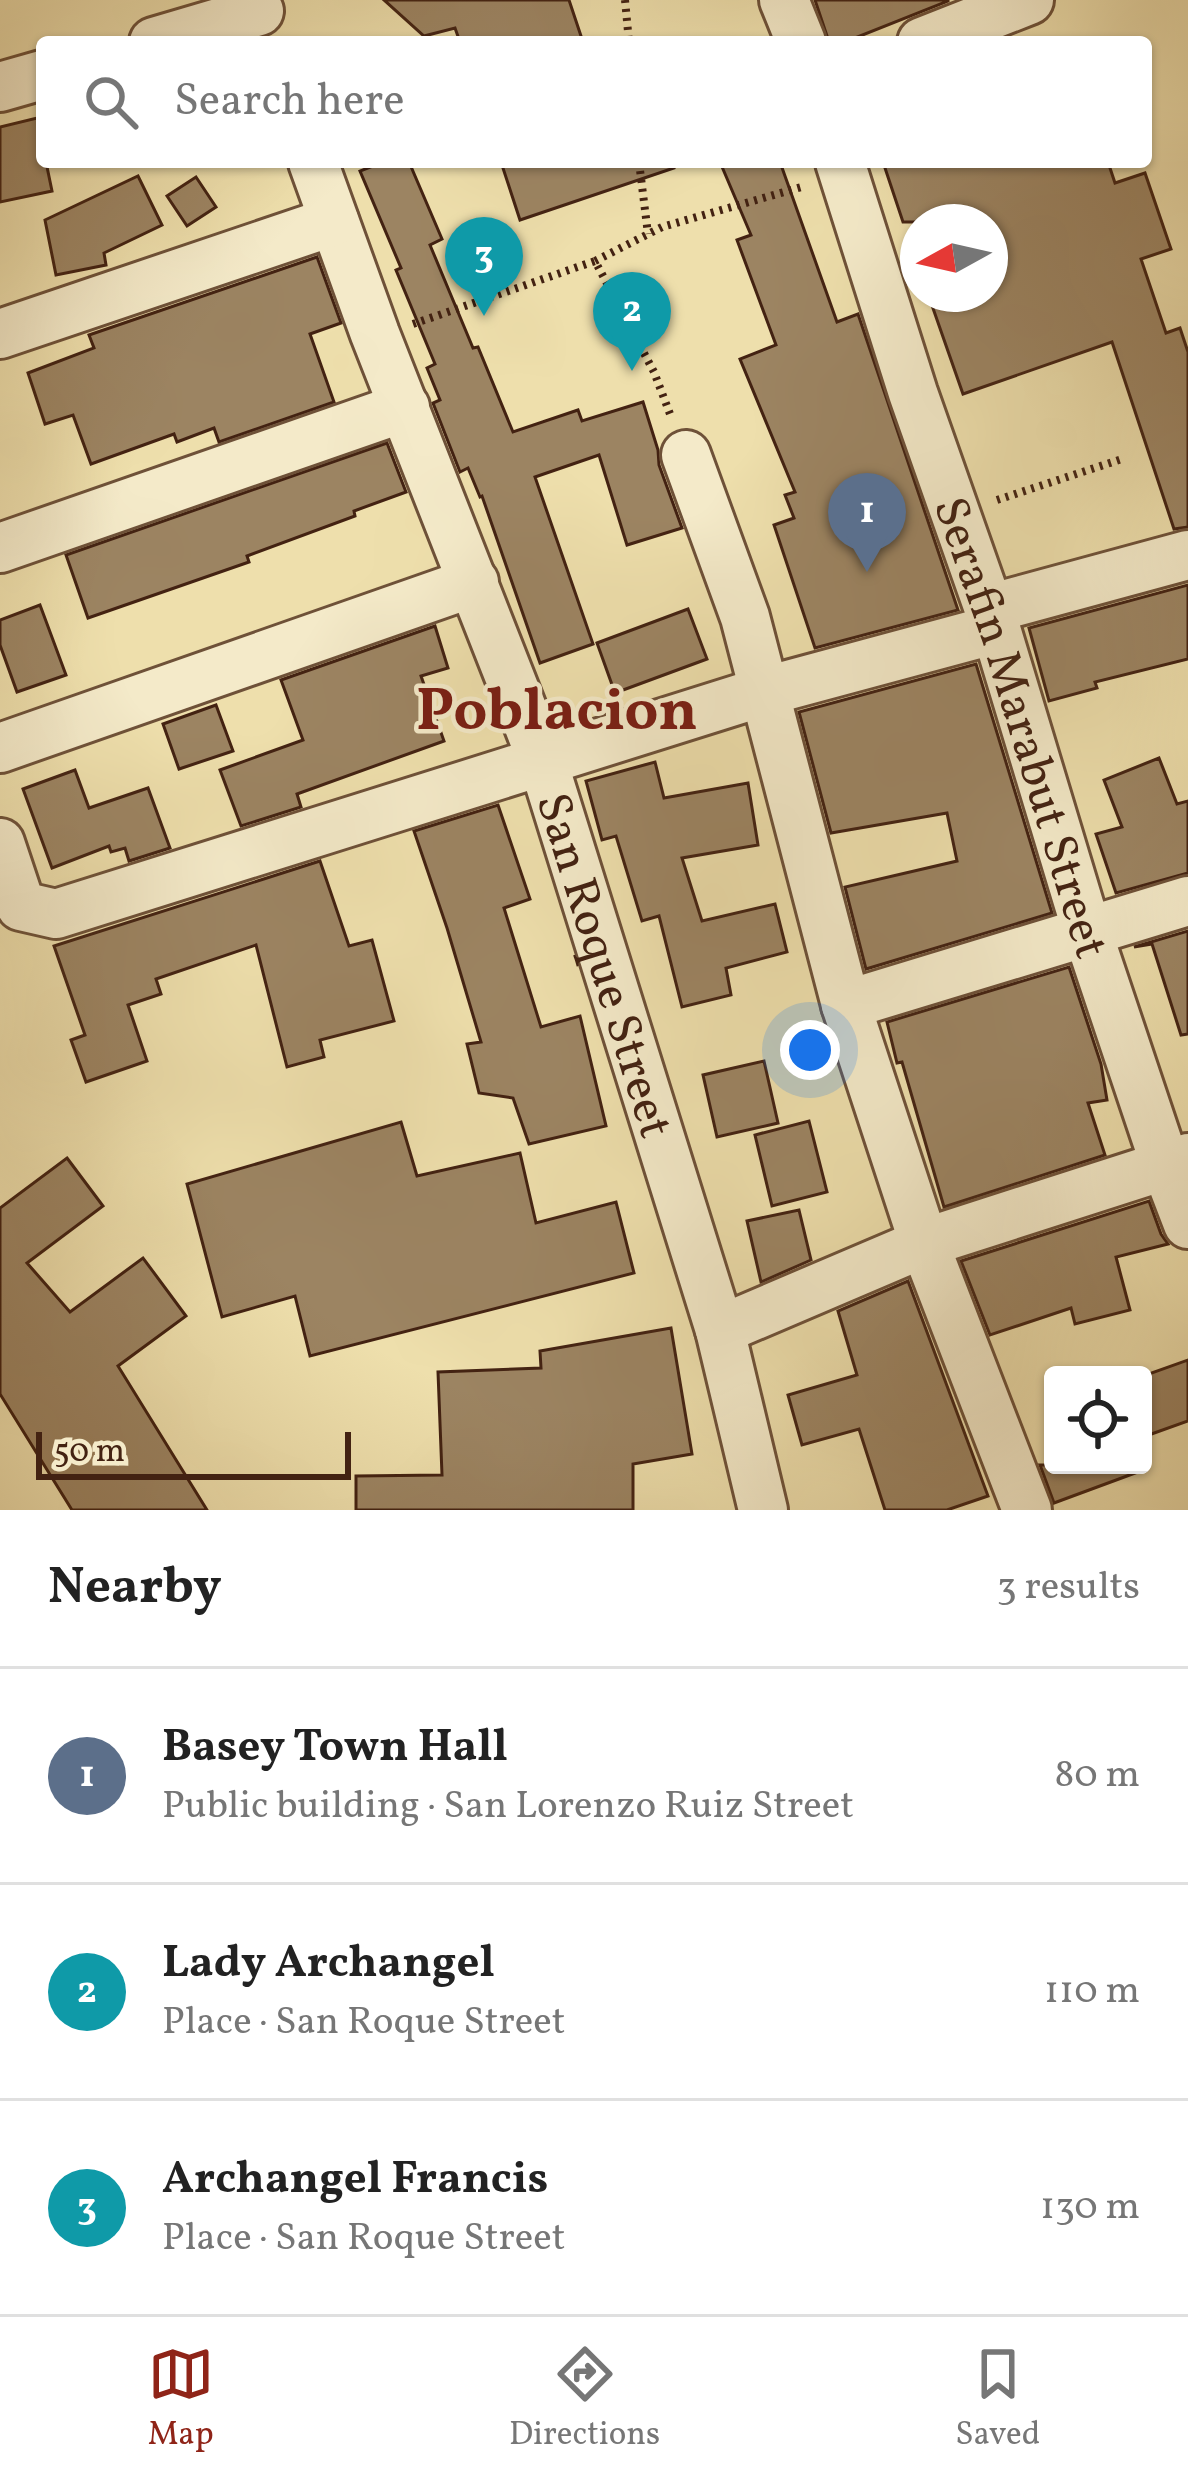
<!DOCTYPE html>
<meta charset="utf-8">
<style>
:root{--surface:#fff;--page:#f2f2f2;--text:#222;--muted:#767676;--line:#e0e0e0;--accent:#8f2418}
body{margin:0;font-family:Vollkorn,serif;background:var(--page);color:var(--text)}
.controls{position:absolute;right:36px;bottom:36px;display:grid;overflow:hidden;border-radius:12px;box-shadow:0 3px 9px #0004}
.controls button{width:108px;height:108px;display:grid;place-items:center;padding:0;border:0;border-bottom:3px solid var(--line);background:var(--surface);color:var(--text);font:60px sans-serif}
.compass{position:absolute;left:900px;top:204px;width:108px;height:108px;border-radius:50%;background:var(--surface);box-shadow:0 3px 9px #0004;rotate:262deg}
.scale{position:absolute;left:36px;bottom:30px;width:315px;box-sizing:border-box;padding-left:12px;border:6px solid #432212;border-top:0;font-size:33px;line-height:42px;white-space:nowrap;color:#432212;-webkit-text-stroke:9px #f4eac9;paint-order:stroke}
.you{position:absolute;left:810px;top:1050px;width:42px;height:42px;margin:-30px;border:9px solid #fff;border-radius:50%;background:#1a73e8;box-shadow:0 0 0 18px #1a73e833}
.badge{display:grid;place-items:center;width:78px;height:78px;border-radius:50%;background:var(--accent);color:#fff;font-size:39px;font-weight:700}
.pin{position:absolute;translate:-50% -99px;filter:drop-shadow(0 3px 6px #0008)}
.pin::after{content:'';position:absolute;top:63px;width:42px;height:36px;background:inherit;clip-path:polygon(0 0,100% 0,50% 100%)}
.list{margin:0;padding:0;list-style:none}
h2{display:flex;justify-content:space-between;align-items:center;height:156px;margin:0;padding:0 48px;font-size:51px}
h2 small{font-size:39px;font-weight:400;color:var(--muted)}
.list li{display:grid;grid-template-columns:78px 1fr auto;gap:36px;align-items:center;box-sizing:border-box;height:216px;padding:0 48px;border-top:3px solid var(--line)}
.list b{display:block;font-size:45px;white-space:nowrap}
.list p{margin:0;font-size:39px;white-space:nowrap;color:var(--muted)}
.list em{font-size:39px;font-style:normal;color:var(--muted)}
.icon{flex:none;width:66px;height:66px;fill:none;stroke:currentColor;stroke-width:2;stroke-linecap:round;stroke-linejoin:round}
.map{position:relative;flex:none;width:1188px;height:1510px;overflow:hidden}
.search{position:absolute;background:var(--surface);box-shadow:0 3px 9px #0004;left:36px;right:36px;top:36px;height:132px;display:flex;align-items:center;gap:30px;box-sizing:border-box;padding:0 42px;border-radius:12px;color:var(--muted);font-size:45px}
.sheet{height:804px;background:var(--surface)}
nav{display:flex;justify-content:space-around;align-items:center;box-sizing:border-box;height:168px;border-top:3px solid var(--line);background:var(--surface);font-size:33px;color:var(--muted)}
nav a{display:grid;justify-items:center;gap:6px}
nav .on{color:var(--accent)}
.map>svg:first-child{display:block}
.building{fill:#9c8462;stroke:#432212;stroke-width:3}
.lines{fill:none;stroke-linecap:round;stroke-linejoin:round}
.minor-casing{stroke:#6e5138;stroke-width:54}
.path{stroke:#432212;stroke-width:8;stroke-dasharray:3 6;stroke-linecap:butt}
.minor{stroke:#f4eac9;stroke-width:48}
.labels{text-anchor:middle;stroke-width:9;stroke-linejoin:round;paint-order:stroke}
.street-label{font-size:48px;fill:#432212;stroke:#f4eac9}
.district-label{font-size:60px;font-weight:bold;fill:#7a1f14;stroke:#f4eac9}
</style>
<div class="map">
<svg width="1188" height="1510" viewBox="0 0 1188 1510">
<rect width="100%" height="100%" fill="#eedfac"/>
<filter id="stains"><feTurbulence type="fractalNoise" baseFrequency=".00167" numOctaves="4"/><feColorMatrix values="0 0 0 0 .2 0 0 0 0 .09 0 0 0 0 .02 0 0 0 .5 -.17"/></filter>
<radialGradient id="worn" r=".72"><stop offset=".6" stop-color="#630" stop-opacity="0"/><stop offset="1" stop-color="#630" stop-opacity=".3"/></radialGradient>
<g class="building">
<polygon points="384,0 569,0 583,42 460,42 455,28 424,36"/>
<polygon points="815,0 948,0 948,1 845,42 829,42"/>
<polygon points="37,118 42,142 42,162 46,162 52,191 0,202 0,127"/>
<polygon points="383,162 409,162 442,239 430,245 473,348 478,347 513,432 578,410 582,421 643,402 658,450 659,465 682,528 627,545 599,455 535,477 593,644 540,663 482,496 480,497 468,468 460,472 433,403 440,400 427,368 435,364 396,270 401,268 360,171"/>
<polygon points="501,162 673,162 674,168 520,220"/>
<polygon points="720,162 780,162 837,322 858,314 958,610 815,648 774,525 794,518 785,495 795,492 740,359 776,345 737,240 751,235"/>
<polygon points="883,162 1108,162 1115,183 1145,173 1171,249 1141,259 1166,333 1180,328 1188,352 1188,527 1174,529 1112,342 963,394 928,294 990,294 990,222 903,222"/>
<polygon points="138,176 162,225 104,253 106,265 56,275 45,220"/>
<polygon points="196,177 216,207 187,226 167,196"/>
<polygon points="317,257 341,323 310,334 334,402 219,442 214,428 177,442 174,434 91,464 73,415 45,424 28,373 94,348 89,335"/>
<polygon points="387,443 406,492 354,511 355,516 247,556 249,562 88,618 66,555"/>
<polygon points="1188,585 1188,659 1095,682 1097,688 1049,701 1029,628"/>
<polygon points="40,605 66,675 17,692 0,645 0,620"/>
<polygon points="688,609 707,659 615,693 597,643"/>
<polygon points="435,626 448,668 421,676 444,741 297,794 301,807 241,826 220,770 303,740 281,680"/>
<polygon points="976,664 1052,913 866,969 845,887 957,861 947,813 831,833 799,712"/>
<polygon points="216,705 233,751 179,769 163,724"/>
<polygon points="1159,758 1177,804 1188,801 1188,873 1116,893 1096,834 1122,827 1104,780"/>
<polygon points="655,762 664,798 748,783 758,845 682,858 702,921 775,904 787,952 726,968 731,995 682,1007 659,916 642,921 616,836 602,840 586,781"/>
<polygon points="75,770 89,808 148,788 170,848 129,861 125,848 111,852 109,846 52,868 23,789"/>
<polygon points="498,805 530,899 504,908 541,1027 580,1016 606,1126 529,1144 513,1098 479,1093 467,1044 481,1042 447,928 414,831"/>
<polygon points="320,861 349,946 372,940 394,1021 320,1040 324,1057 287,1067 256,945 156,979 161,994 128,1005 147,1061 86,1082 71,1040 85,1035 54,946"/>
<polygon points="1188,931 1188,1034 1181,1035 1152,944 1134,947"/>
<polygon points="1069,967 1101,1064 1107,1100 1088,1103 1105,1155 944,1207 902,1062 897,1063 887,1022"/>
<polygon points="764,1061 778,1123 717,1137 703,1075"/>
<polygon points="809,1121 827,1192 772,1206 755,1135"/>
<polygon points="401,1122 417,1176 520,1153 536,1223 616,1202 634,1273 310,1356 295,1296 222,1317 187,1184"/>
<polygon points="67,1158 103,1206 27,1263 70,1312 143,1258 186,1316 118,1366 207,1510 72,1510 0,1394 0,1208"/>
<polygon points="1149,1201 1161,1234 1168,1244 1116,1257 1130,1310 1075,1324 1071,1308 990,1335 961,1261"/>
<polygon points="799,1210 811,1260 761,1282 747,1221"/>
<polygon points="908,1281 988,1496 947,1510 885,1510 859,1429 802,1445 788,1395 857,1375 838,1311"/>
<polygon points="671,1328 692,1454 633,1464 633,1510 356,1510 356,1476 442,1475 438,1372 541,1368 540,1351"/>
<polygon points="1188,1360 1188,1421 1143,1437 1143,1376"/>
<polygon points="1040,1465 1145,1465 1146,1469 1054,1503"/>
</g>
<g class="lines">
<defs>
<g id="minor">
<polyline points="784,0 801,42"/>
<polyline points="154,42 259,11"/>
<polyline points="922,42 1029,0"/>
<polyline points="0,87 42,75"/>
<path id="s1" d="M313,162l62,172 168,428 177,568 43,180"/>
<path id="s2" d="M840,162l73,231 83,236 91,302 78,233 23,60"/>
<polyline points="0,334 334,221"/>
<polyline points="686,455 745,617 846,1005 924,1243 1027,1510"/>
<polyline points="0,548 405,407"/>
<polyline points="989,609 1188,555"/>
<polyline points="0,748 474,582"/>
<polyline points="0,843 21,906 56,914 762,692 996,629"/>
<polyline points="846,1005 1188,901"/>
<polyline points="720,1330 924,1243 1188,1158"/>
</g>
</defs>
<use href="#minor" class="minor-casing"/>
<g class="path">
<polyline points="625,0 629,42"/>
<polyline points="639,162 648,234"/>
<polyline points="595,261 662,227 805,186"/>
<polyline points="413,324 595,261 654,372 670,414"/>
<polyline points="997,500 1122,459"/>
</g>
<use href="#minor" class="minor"/>
</g>
<g class="labels">
<g class="street-label">
<text dy="17" stroke="none"><textPath href="#s2" startOffset="594">Serafin Marabut Street</textPath></text>
<text dy="17" stroke="none"><textPath href="#s1" startOffset="855">San Roque Street</textPath></text>
</g>
<g class="district-label">
<text x="557" y="729">Poblacion</text>
</g>
</g>
<rect width="100%" height="100%" filter="url(#stains)"/>
<rect width="100%" height="100%" fill="url(#worn)"/>
</svg>
<div class="controls">
<button><svg class="icon" aria-label="locate" viewBox="0 0 24 24"><circle cx="12" cy="12" r="6"/><path d="M12 2v4M12 18v4M2 12h4M18 12h4"/></svg></button>
</div>
<svg class="compass" viewBox="-18 -18 36 36"><path d="M0-13l5 13h-10z" fill="#e53935"/><path d="M0 13l5-13h-10z" fill="#767676"/></svg>
<div class="scale">50 m</div>
<div class="you"></div>
<div class="pin badge" style="left:867px;top:572px;background:#5c6f8a">1</div>
<div class="pin badge" style="left:632px;top:371px;background:#0f9aa8">2</div>
<div class="pin badge" style="left:484px;top:316px;background:#0f9aa8">3</div>
<div class="search"><svg class="icon" aria-label="search" viewBox="0 0 24 24"><circle cx="10" cy="10" r="6"/><path d="M15 15l6 6"/></svg>Search here</div>
</div>
<section class="sheet">
<h2>Nearby<small>3 results</small></h2>
<ul class="list">
<li><span class="badge" style="background:#5c6f8a">1</span><div><b>Basey Town Hall</b><p>Public building · San Lorenzo Ruiz Street</p></div><em>80 m</em></li>
<li><span class="badge" style="background:#0f9aa8">2</span><div><b>Lady Archangel</b><p>Place · San Roque Street</p></div><em>110 m</em></li>
<li><span class="badge" style="background:#0f9aa8">3</span><div><b>Archangel Francis</b><p>Place · San Roque Street</p></div><em>130 m</em></li>
</ul>
</section>
<nav>
<a class="on"><svg class="icon" aria-label="map" viewBox="0 0 24 24"><path d="M3 6l6-2 6 2 6-2v14l-6 2-6-2-6 2zM9 4v14M15 6v14"/></svg>Map</a>
<a><svg class="icon" aria-label="directions" viewBox="0 0 24 24"><path d="M12 3l9 9-9 9-9-9zM9 14v-3h6M13 9l2 2-2 2"/></svg>Directions</a>
<a><svg class="icon" aria-label="saved" viewBox="0 0 24 24"><path d="M7 4h10v16l-5-4-5 4z"/></svg>Saved</a>
</nav>
